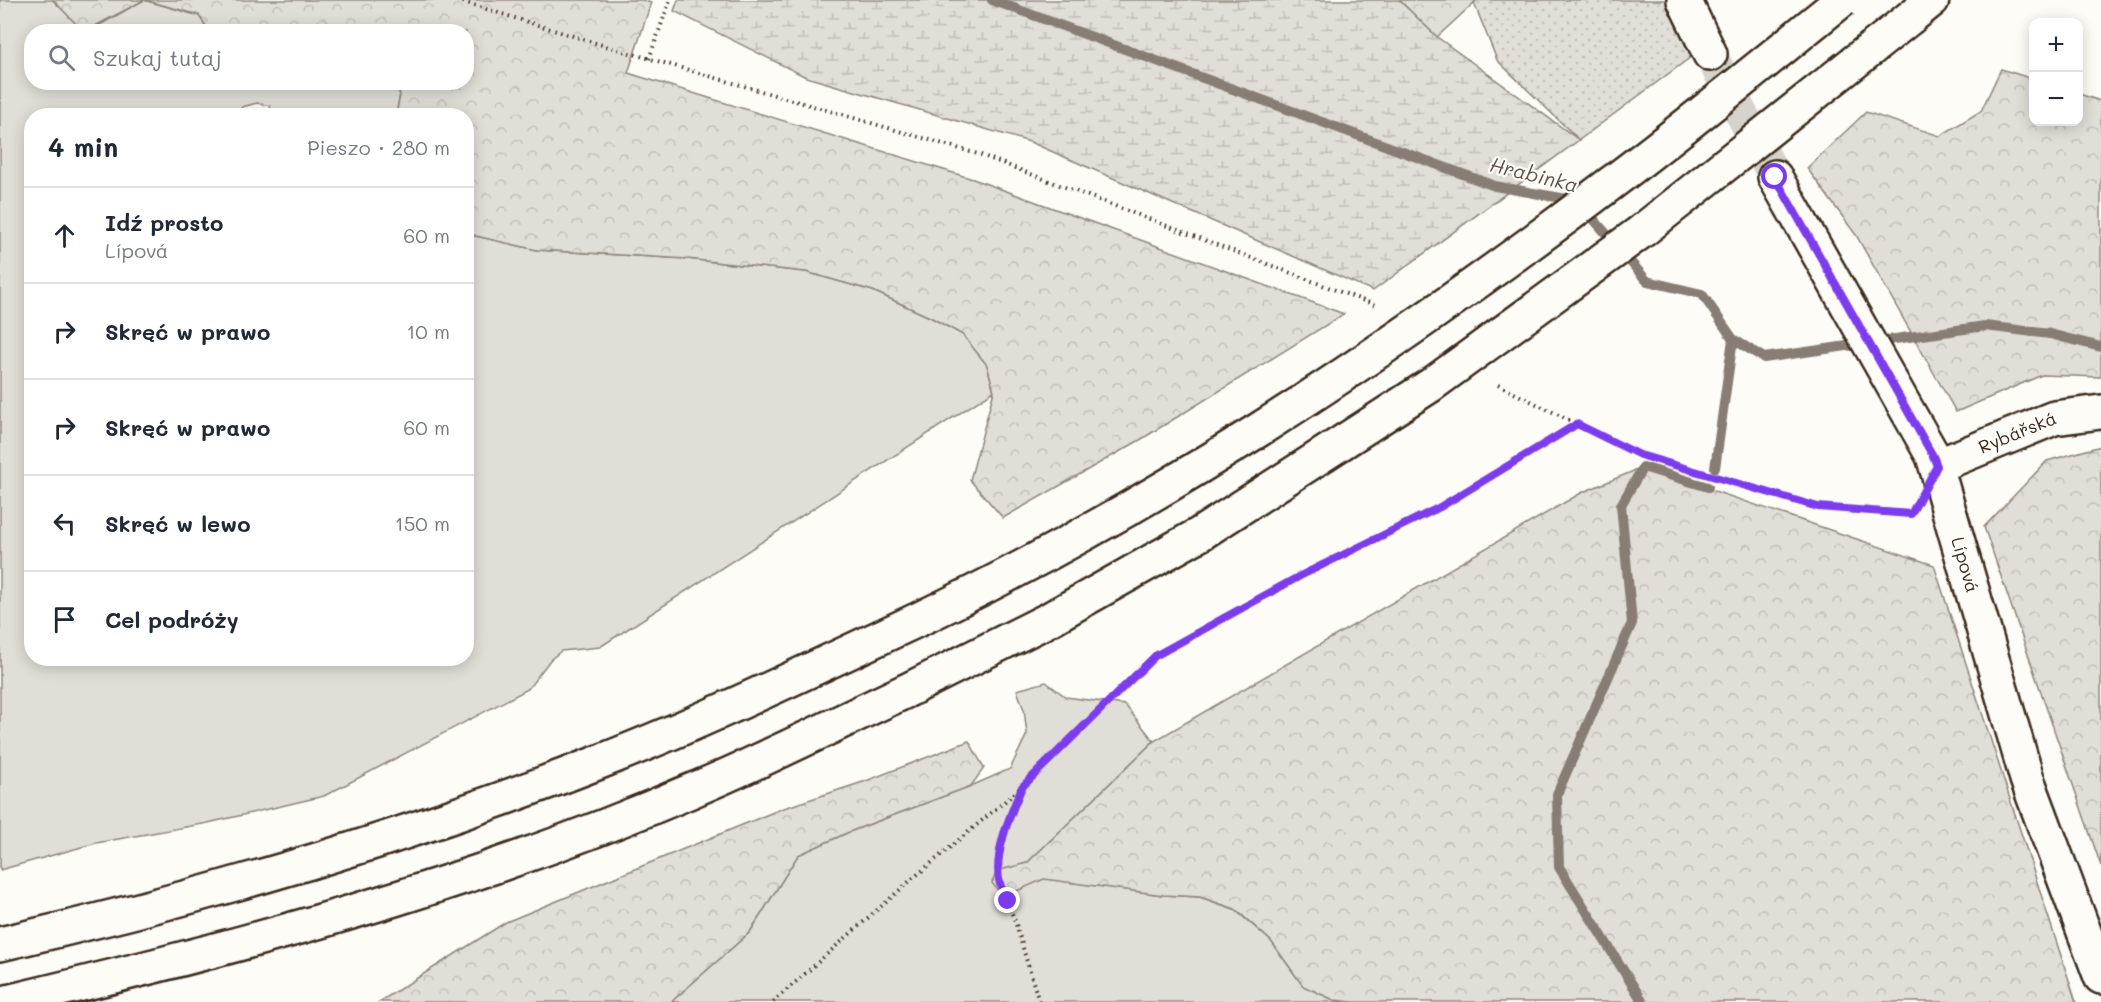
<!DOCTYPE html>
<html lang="pl">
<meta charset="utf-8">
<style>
:root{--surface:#fff;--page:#f2f2f3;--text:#1f2937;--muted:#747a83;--line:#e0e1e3}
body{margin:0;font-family:Mali,sans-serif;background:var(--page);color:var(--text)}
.controls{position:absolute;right:18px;top:18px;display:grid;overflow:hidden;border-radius:12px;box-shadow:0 3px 15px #0003}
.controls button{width:54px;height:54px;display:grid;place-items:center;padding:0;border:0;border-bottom:2px solid var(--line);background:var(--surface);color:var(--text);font:30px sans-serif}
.stop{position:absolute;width:18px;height:18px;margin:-14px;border:4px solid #7c3aed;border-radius:50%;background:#fff}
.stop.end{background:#7c3aed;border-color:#fff;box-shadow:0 2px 6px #0008}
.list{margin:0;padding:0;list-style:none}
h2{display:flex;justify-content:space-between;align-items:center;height:78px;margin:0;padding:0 24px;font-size:26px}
h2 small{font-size:20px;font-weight:400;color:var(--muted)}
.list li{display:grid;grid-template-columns:39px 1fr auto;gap:18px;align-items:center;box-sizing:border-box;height:96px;padding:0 24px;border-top:2px solid var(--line)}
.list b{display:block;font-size:22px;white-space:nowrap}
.list p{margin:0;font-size:20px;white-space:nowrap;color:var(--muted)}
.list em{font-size:20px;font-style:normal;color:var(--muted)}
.icon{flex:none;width:33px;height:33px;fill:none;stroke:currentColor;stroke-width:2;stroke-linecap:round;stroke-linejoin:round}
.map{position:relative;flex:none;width:2101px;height:1002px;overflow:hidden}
.search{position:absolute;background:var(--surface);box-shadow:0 3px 15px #0003;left:24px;top:24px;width:450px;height:66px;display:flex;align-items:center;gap:15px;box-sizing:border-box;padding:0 21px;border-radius:24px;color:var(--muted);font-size:22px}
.panel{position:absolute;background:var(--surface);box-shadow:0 3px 15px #0003;left:24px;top:108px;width:450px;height:558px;border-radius:24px}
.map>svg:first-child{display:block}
.green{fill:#e1ded7;stroke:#8e847a;stroke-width:1.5}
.forest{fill:url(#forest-crowns);stroke:#8e847a;stroke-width:1.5}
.wetland{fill:url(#wetland-marsh);stroke:#8e847a;stroke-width:1.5}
.garden{fill:url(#garden-dots);stroke:#8e847a;stroke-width:1.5}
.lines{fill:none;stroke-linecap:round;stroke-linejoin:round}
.stream{stroke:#887d74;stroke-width:10}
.minor-tunnel{stroke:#d6d2cc;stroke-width:33;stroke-dasharray:33 16;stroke-linecap:butt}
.minor-casing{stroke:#3b2a1e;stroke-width:38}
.highway-casing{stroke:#3b2a1e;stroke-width:38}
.path{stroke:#3b2a1e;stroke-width:4;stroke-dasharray:1.5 4.5;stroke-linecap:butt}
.minor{stroke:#fdfcf7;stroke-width:33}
.highway{stroke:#fdfcf7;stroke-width:33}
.highway-bridge-casing{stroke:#3b2a1e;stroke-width:38;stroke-linecap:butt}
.highway-bridge{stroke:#fdfcf7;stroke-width:33}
.route{stroke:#7c3aed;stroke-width:8}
.labels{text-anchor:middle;stroke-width:4.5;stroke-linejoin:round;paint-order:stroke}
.street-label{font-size:18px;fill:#3b2a1e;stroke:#fdfcf7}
.water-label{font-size:20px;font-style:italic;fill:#615349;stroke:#fdfcf7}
</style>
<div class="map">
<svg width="2101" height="1002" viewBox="0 0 2101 1002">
<defs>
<pattern id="forest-crowns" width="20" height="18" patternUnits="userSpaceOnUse" patternTransform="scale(1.5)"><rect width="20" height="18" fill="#e1ded7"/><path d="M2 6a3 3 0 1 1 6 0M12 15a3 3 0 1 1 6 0" fill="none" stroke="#c2bfb8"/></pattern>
<pattern id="wetland-marsh" width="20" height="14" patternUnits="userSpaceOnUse" patternTransform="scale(1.5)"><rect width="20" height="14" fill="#e1ded7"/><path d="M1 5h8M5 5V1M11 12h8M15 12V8" fill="none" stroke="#c2bfb8"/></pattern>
<pattern id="garden-dots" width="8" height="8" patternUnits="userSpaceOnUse" patternTransform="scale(1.5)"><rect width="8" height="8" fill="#e1ded7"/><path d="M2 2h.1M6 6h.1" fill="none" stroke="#c2bfb8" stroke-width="1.8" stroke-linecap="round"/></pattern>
</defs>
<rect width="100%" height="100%" fill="#fdfcf7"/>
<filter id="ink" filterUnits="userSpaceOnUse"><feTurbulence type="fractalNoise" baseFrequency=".0167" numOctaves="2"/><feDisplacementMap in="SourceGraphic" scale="12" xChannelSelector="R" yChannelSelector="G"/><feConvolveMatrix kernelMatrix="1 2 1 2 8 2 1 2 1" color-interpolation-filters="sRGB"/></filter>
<g filter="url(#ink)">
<g class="green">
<polygon points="0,0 53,0 84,31 32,32 32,82 396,82 400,95 396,115 272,115 270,106 257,103 242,107 237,115 32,116 32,658 466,658 467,234 537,250 687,259 806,272 873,291 932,318 963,335 987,365 994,391 600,647 561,651 550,660 528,689 324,796 208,823 96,843 0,870"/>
<polygon points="144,0 199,16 209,31 87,32"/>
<polygon points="1046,682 1066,697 1125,705 1154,741 1027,863 997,872 1163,895 1200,897 1234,909 1271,941 1303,986 1334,1000 1353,1002 671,1002 750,932 798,855 849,832 971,786 1010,769 1027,734 1024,710 1017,690"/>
</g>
<g class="forest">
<polygon points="53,0 144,0 84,32"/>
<polygon points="144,0 642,0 651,3 628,73 973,179 1344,314 1140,440 1003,518 970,480 994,391 987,365 963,335 932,318 873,291 806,272 687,259 537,250 467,234 466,116 396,115 400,95 396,83 466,82 466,32 266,32 260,30 259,32 209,31 199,15"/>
<polygon points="1399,0 1477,0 1437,37"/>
<polygon points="2001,69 2033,79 2034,122 2078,122 2079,94 2101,101 2101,377 2042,375 1956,412 1856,235 1807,168 1866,112 1940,136 1981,111"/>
<polygon points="2101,446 2101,866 1984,527 2047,461"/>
<polygon points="1643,467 1934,565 2076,1002 1353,1002 1334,1000 1303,986 1271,941 1235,909 1200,897 1163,895 1044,879 1003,897 992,883 997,871 1027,863 1154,741 1581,493"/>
<polygon points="969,741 984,768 971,786 849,832 798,855 750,932 671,1002 379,1002 506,922 781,809 866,781"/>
</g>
<polygon class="wetland" points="678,0 1399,0 1437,37 1579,140 1373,291 1030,142 806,77 674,11"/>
<polygon class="garden" points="1477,0 1671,0 1695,54 1579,140 1497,60 1474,3"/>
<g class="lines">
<g class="stream">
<polyline points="992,0 1495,186 1578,201 1647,281 1702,294 1733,339 1764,358 1985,326 2050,334 2101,347"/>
<polyline points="1715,468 1733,339"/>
<polyline points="1643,1002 1559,867 1557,794 1632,623 1621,505 1643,467 1708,487"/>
</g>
<polyline class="minor-tunnel" points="1710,54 1775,177"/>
<defs>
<g id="minor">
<polyline points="1684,0 1710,54"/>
<path id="s1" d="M1775,177l158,279 94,323 74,198"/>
<path id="s2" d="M1937,466l117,-48 47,-6"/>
</g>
<g id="highway">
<polyline points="1911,17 1932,0"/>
<path d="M0,944c205,-47 407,-106 602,-183 95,-37 187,-81 279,-124"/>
<path d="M7,1002c233,-55 466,-117 686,-212 72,-30 142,-66 213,-99"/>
</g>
</defs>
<use href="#minor" class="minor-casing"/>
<use href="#highway" class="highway-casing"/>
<g class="path">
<polyline points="457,0 592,42 978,154 1375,305"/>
<polyline points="649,59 670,0"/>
<polyline points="1498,385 1640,455 1818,507 1911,514 1913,512"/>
<polyline points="1022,788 1013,808 998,861 1000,883 1015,921 1039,1002"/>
<polyline points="773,1002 911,880 1022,787 1155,655 1300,576 1440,507 1577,424"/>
</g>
<use href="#minor" class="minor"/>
<use href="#highway" class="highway"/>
<defs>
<g id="highway-bridge">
<path d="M881,637c261,-120 501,-280 729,-453 79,-59 155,-122 232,-184"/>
<polyline points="906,691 1046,621 1200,534 1431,385 1642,231 1911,17"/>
</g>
</defs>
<use href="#highway-bridge" class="highway-bridge-casing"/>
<use href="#highway-bridge" class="highway-bridge"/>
</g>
</g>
<g class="lines" filter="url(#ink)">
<path class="route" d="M1008,901c-3,-5 -6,-11 -8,-17 -8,-28 11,-72 22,-97l133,-131 145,-80 140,-69 137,-83 63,31 178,52 93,7 26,-48 -4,-10 -158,-279"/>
</g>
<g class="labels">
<g class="street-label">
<text dy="6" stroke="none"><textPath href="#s2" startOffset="87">Rybářská</textPath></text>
<text dy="6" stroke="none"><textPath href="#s1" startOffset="434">Lípová</textPath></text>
</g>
<g class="water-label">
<text transform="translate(1534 175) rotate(14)" y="7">Hrabinka</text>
</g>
</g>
</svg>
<div class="controls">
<button>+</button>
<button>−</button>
</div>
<div class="stop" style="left:1775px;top:177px"></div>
<div class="stop end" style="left:1008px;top:901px"></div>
<div class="search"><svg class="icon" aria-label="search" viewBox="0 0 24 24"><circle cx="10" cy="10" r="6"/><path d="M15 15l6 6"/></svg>Szukaj tutaj</div>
<section class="panel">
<h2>4 min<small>Pieszo · 280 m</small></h2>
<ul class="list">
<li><svg class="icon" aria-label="ahead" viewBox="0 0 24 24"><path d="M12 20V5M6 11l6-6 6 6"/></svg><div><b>Idź prosto</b><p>Lípová</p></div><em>60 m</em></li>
<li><svg class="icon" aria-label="right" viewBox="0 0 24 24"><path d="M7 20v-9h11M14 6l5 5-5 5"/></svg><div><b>Skręć w prawo</b></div><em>10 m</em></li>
<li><svg class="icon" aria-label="right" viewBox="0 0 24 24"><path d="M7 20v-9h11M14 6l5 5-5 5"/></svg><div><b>Skręć w prawo</b></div><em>60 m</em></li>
<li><svg class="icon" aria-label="left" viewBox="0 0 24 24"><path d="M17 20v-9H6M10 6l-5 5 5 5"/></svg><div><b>Skręć w lewo</b></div><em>150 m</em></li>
<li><svg class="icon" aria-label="arrive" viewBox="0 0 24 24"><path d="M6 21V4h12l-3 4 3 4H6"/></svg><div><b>Cel podróży</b></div></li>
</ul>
</section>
</div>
